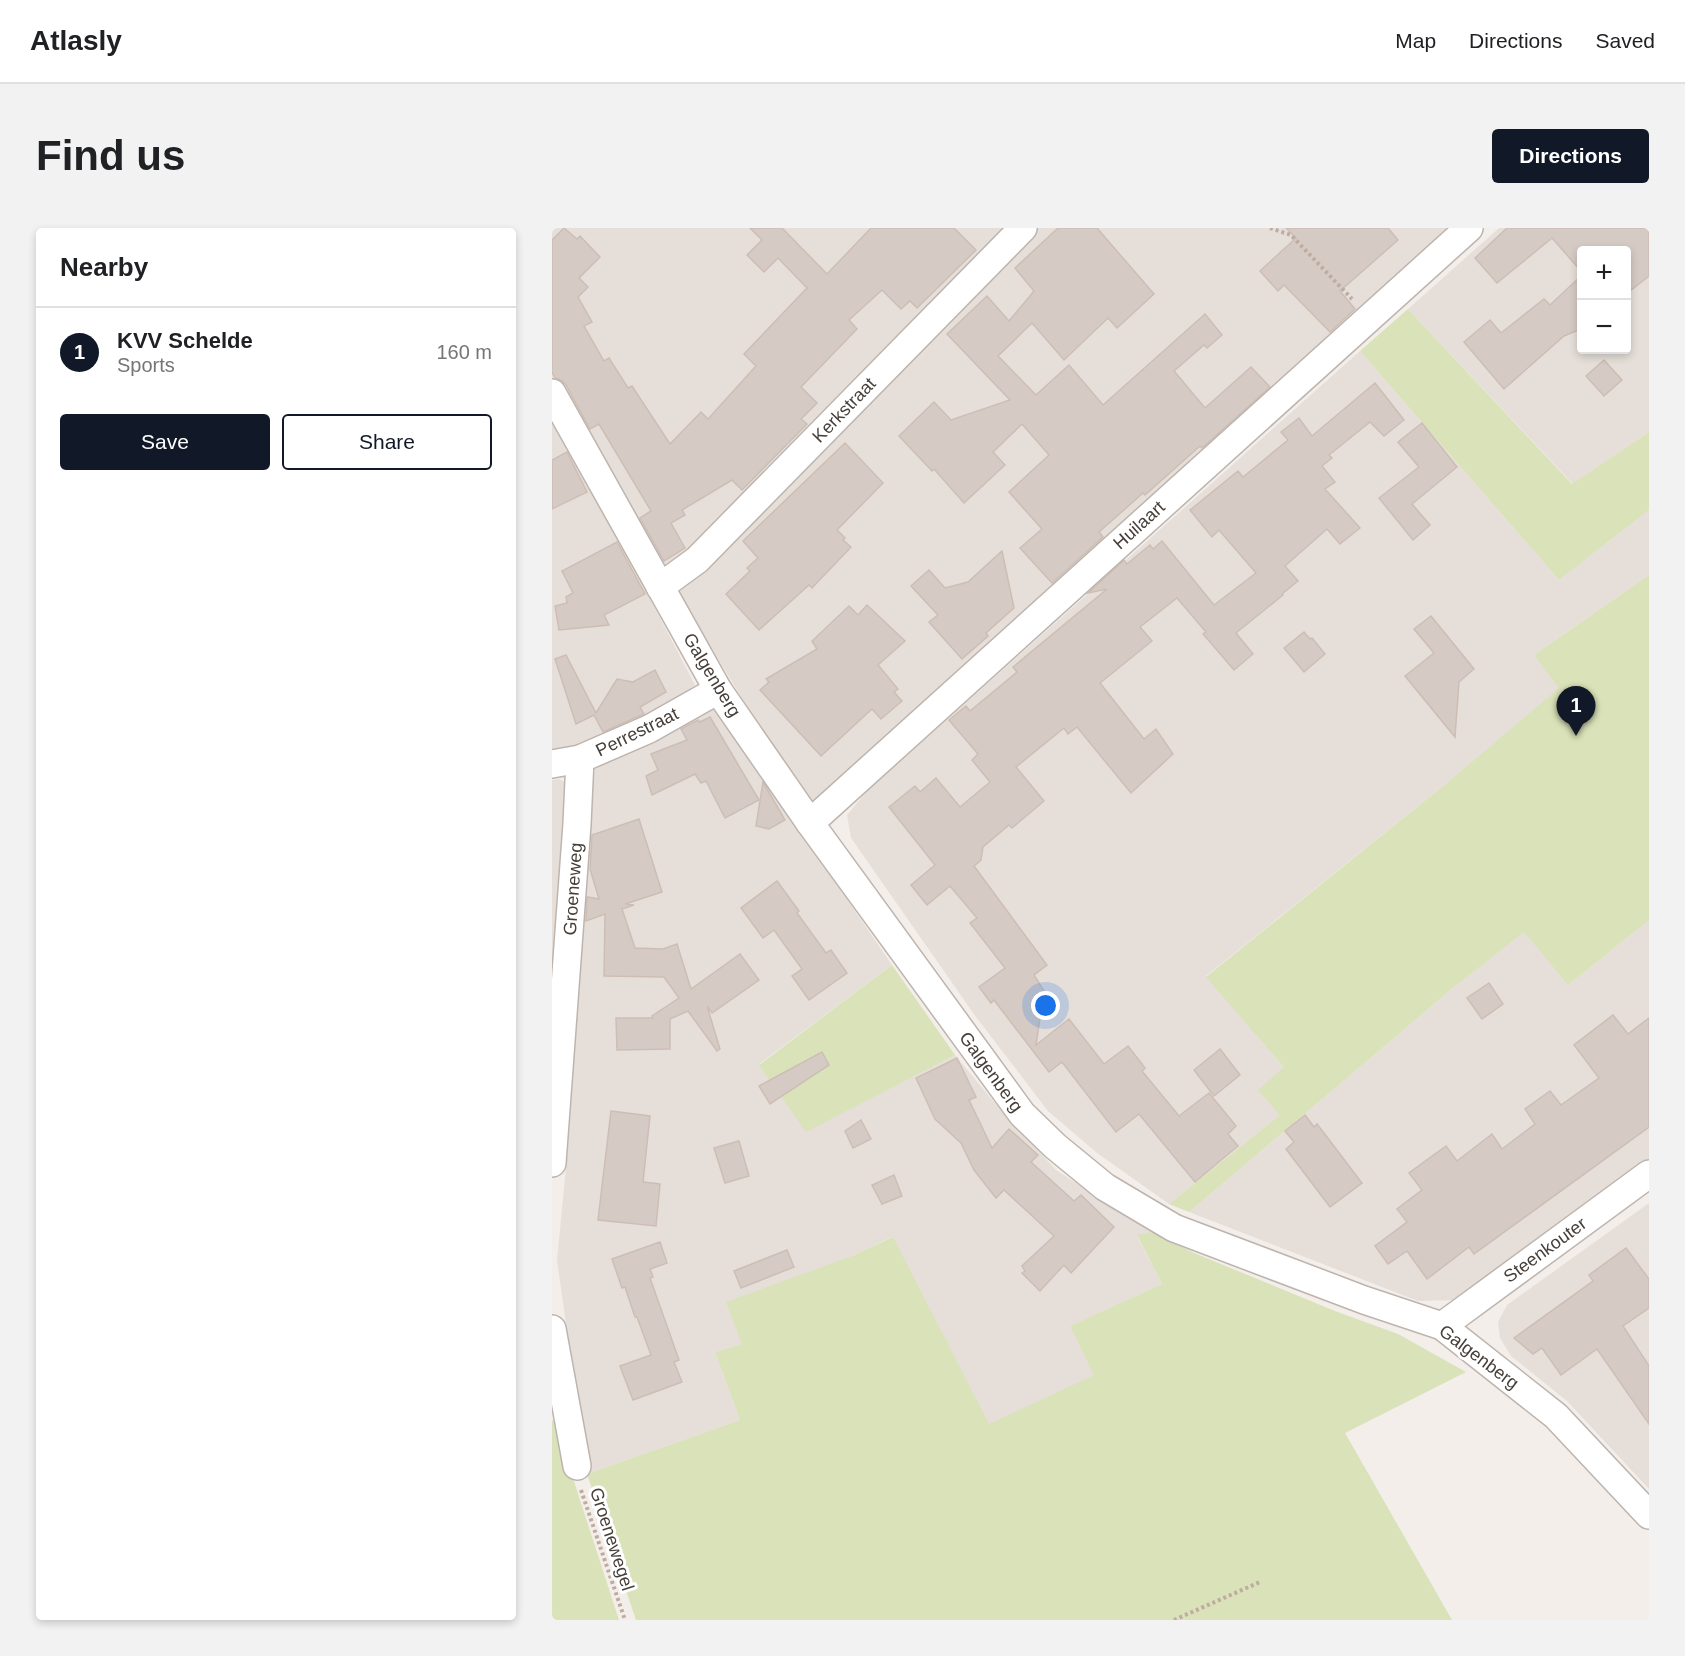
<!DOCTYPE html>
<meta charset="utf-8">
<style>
:root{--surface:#fff;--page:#f2f2f2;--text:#202124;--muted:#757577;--line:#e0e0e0;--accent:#111827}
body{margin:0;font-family:Arial,sans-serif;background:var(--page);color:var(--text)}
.controls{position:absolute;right:18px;top:18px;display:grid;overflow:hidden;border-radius:6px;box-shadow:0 3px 9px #0003}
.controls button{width:54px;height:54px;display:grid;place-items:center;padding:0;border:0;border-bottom:2px solid var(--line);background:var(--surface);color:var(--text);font:30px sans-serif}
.you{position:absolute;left:494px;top:778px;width:21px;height:21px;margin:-15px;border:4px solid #fff;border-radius:50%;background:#1a73e8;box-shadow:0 0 0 9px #1a73e833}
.badge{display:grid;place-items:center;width:39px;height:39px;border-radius:50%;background:var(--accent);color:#fff;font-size:20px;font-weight:700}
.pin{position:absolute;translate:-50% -50px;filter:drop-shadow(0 2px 3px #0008)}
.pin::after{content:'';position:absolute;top:32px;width:21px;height:18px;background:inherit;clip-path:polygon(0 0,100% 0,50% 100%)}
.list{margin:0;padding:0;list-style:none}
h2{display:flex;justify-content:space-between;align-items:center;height:78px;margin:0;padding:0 24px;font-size:26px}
h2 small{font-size:20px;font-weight:400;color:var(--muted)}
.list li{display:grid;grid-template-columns:39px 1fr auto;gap:18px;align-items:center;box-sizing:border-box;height:90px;padding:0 24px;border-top:2px solid var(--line)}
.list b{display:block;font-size:22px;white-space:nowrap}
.list p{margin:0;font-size:20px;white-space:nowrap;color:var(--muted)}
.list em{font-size:20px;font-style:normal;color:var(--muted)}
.actions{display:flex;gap:12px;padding:18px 24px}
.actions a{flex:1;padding:14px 0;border:2px solid var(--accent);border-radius:6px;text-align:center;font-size:21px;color:var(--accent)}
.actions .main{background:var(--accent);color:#fff}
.map{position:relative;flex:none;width:1097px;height:1392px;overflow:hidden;border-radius:6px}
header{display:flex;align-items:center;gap:36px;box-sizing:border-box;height:84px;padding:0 30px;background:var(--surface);border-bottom:2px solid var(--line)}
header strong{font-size:28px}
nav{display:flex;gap:33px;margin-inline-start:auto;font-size:21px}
.intro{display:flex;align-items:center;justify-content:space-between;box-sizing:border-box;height:144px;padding:0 36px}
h1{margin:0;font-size:42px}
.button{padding:15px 27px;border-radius:6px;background:var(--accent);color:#fff;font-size:21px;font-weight:700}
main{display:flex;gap:36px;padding:0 36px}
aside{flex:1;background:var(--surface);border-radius:6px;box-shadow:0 3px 9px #0003}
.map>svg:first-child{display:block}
.residential{fill:#e6dfd9;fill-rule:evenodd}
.green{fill:#d9e2b8}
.building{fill:#d6cbc4;stroke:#cdbeb5;stroke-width:1.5}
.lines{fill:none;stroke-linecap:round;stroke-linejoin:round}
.minor-casing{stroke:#beb4ae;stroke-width:30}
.path{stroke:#beaca1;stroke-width:4;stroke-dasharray:3 3;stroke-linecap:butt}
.minor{stroke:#fff;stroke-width:27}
.labels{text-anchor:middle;stroke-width:6;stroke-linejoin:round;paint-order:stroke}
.street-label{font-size:18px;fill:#463e39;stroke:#fff}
</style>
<header>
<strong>Atlasly</strong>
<nav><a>Map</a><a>Directions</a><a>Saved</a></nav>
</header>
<div class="intro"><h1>Find us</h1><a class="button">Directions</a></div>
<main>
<aside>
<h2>Nearby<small></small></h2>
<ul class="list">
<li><span class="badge">1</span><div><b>KVV Schelde</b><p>Sports</p></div><em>160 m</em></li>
</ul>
<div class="actions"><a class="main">Save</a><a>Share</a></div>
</aside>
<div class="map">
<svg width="1097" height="1392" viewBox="0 0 1097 1392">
<rect width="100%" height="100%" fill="#f3eeea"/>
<g class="residential">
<polygon points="0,0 455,0 133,328 106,342 66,264 0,151"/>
<polygon points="484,0 897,0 807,85 452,400 256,578 123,361"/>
<path d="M947,0h150v204l-76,52 -165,-175zM1030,22h44v100h-44z"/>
<polygon points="808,123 1007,352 1097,282 1097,347 982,427 1008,460 895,555 654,748 732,839 728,887 617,976 545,925 496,883 424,789 299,610 295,587 315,563"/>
<polygon points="0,192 75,327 143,457 107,486 31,519 0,524"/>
<polygon points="160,474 340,737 207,836 254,903 403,827 452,886 504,942 601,1004 585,1008 610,1056 518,1098 543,1147 437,1197 340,1009 300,1028 190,1116 163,1124 188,1192 35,1246 5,1032 17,909 30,716 21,674 26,610 43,541"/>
<polygon points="7,551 15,555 0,787 0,552"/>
<polygon points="1097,692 1097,932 905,1072 866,1073 637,984 903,758 972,703 1016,757"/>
<polygon points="1097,975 1097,1261 1015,1173 959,1128 948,1110 946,1094 955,1077"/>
</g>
<g class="green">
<polygon points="856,81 1020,256 1097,204 1097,282 1007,352 808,123"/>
<polygon points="1097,347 1097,692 1016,757 972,704 903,758 637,984 617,976 728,887 706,862 732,839 654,749 895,555 1007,460 982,427"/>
<polygon points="340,737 403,827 254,904 207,837"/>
<polygon points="601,1004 642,1025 783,1083 846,1106 914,1144 793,1205 900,1392 84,1392 35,1246 188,1192 163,1124 190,1116 174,1074 300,1028 341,1009 437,1196 542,1147 518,1098 610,1056 585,1007"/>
<polygon points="2,1192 67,1392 0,1392 0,1193"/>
</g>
<g class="building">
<polygon points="12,0 25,11 28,8 48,29 27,50 36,59 26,69 40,94 32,98 52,133 57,130 76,160 80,158 118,216 149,184 156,191 204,138 192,126 255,60 226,30 212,44 195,27 210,12 198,0 230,0 275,46 319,0 402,0 424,22 365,80 358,73 349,81 330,62 297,92 305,101 249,159 265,175 249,191 255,196 190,262 180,252 130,282 133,287 119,295 133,320 112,333 88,290 99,283 47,196 38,201 14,157 9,152 3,150 0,144 0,12"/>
<polygon points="506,0 545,0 602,66 565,100 556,90 512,132 480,95 446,128 484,167 517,137 551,177 653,86 670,107 655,120 652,117 622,143 653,180 699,139 718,159 650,220 648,218 593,267 591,265 547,304 551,309 500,355 468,320 490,301 457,264 497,227 470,196 441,224 453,237 412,275 382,241 380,243 347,208 382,174 399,192 458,172 395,106 435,68 457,93 482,63 463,40"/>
<polygon points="734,0 836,0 846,12 788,63 803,81 778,104 732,57 726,63 708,43 744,10"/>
<polygon points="955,0 1097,0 1097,48 1074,66 1074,22 1029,22 1029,43 1000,10 945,55 923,30"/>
<polygon points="1029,48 1029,101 1012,108 952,161 912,114 938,92 949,105 992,71 998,77"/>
<polygon points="1052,132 1070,152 1052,168 1034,148"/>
<polygon points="823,155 852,192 832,208 818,194 777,227 780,230 770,238 783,254 773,261 808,300 788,316 775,301 733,338 746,353 730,366 731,367 684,405 701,426 682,442 651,406 654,404 625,370 588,399 600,413 548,455 592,511 604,501 621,526 579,565 525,499 516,506 512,500 464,539 492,573 460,600 457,597 431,619 429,632 422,638 495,737 482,747 492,763 484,817 517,791 552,836 576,818 593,840 590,843 627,888 657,865 684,898 676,906 686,918 643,954 587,886 564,904 510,834 497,844 442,772 439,775 427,759 453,740 418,695 425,690 398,658 375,677 359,657 383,637 337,579 363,558 368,564 384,550 408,579 438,554 420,532 426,526 397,492 414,478 418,483 465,444 461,439 555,361 536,365 572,332 575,336 598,317 601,321 610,313 662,377 704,345 667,302 660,309 638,282 686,243 691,249 736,212 729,204 747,190 760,208"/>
<polygon points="870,195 905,239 860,276 878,297 861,312 827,270 867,239 846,214"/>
<polygon points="293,215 331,255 285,302 293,310 291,312 299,319 260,360 257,357 207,402 174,366 198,343 195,340 206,330 191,313"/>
<polygon points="15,224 35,264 0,281 0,232"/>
<polygon points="65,314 93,366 52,387 57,397 7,402 3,378 15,375 14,369 21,365 10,343"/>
<polygon points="450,323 462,380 434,405 436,408 410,431 377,394 386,387 359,358 377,342 393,360 416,354"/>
<polygon points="315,377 353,413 326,437 346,461 342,464 350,473 329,491 320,481 269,528 208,462 217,454 214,451 265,421 260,413 297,378 306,387"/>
<polygon points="879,388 922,441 907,454 903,509 853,448 882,425 862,401"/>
<polygon points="752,404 758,411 760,410 773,426 752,444 732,420"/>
<polygon points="14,427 44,485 65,451 81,454 103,442 114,464 88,479 92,486 51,504 42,487 24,496 3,431"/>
<polygon points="158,489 207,572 173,590 154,553 149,555 143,546 100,567 94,548 106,542 99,526 135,512 129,501 146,492 148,494"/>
<polygon points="211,554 233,592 217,601 204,598"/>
<polygon points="87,591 110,664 73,676 82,677 70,681 83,720 111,721 125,716 139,761 188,726 207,752 160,785 155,778 168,821 165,823 136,783 118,791 118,821 65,822 64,790 101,790 100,788 127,770 112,749 52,748 53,686 34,693 35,669 47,671 38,641 40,607"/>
<polygon points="225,653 247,683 245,685 274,725 279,722 295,745 257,772 240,748 250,741 222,702 211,710 189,680"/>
<polygon points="937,755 951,776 930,791 915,770"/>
<polygon points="1061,787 1076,806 1097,790 1097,899 922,1026 917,1019 875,1051 855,1023 836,1036 823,1018 855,994 845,981 870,962 857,945 894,918 905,933 940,906 950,921 983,896 973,881 998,863 1009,877 1047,850 1022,817"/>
<polygon points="668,821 688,847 662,868 642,842"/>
<polygon points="270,824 277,837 218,876 207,858"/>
<polygon points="405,830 424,869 417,872 440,920 457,901 486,927 479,934 522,973 529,967 562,999 519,1045 512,1037 488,1063 470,1045 473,1043 470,1038 502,1008 452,962 444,970 422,942 409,915 383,891 364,850"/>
<polygon points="59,883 98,888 91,954 108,956 104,998 46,992"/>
<polygon points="753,887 762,899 765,896 810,955 778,979 734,921 742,914 733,903"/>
<polygon points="309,892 319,911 301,920 293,903"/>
<polygon points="187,913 197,948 173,955 162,920"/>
<polygon points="342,947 350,968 330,976 320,957"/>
<polygon points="108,1014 115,1035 98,1041 101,1049 98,1050 127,1132 122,1134 130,1154 81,1172 68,1138 99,1127 85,1089 83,1089 73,1059 70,1060 60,1031"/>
<polygon points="1074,1020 1097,1051 1097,1080 1071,1098 1097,1138 1097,1196 1045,1121 1009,1147 990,1120 981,1126 962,1110 1041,1053 1037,1047"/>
<polygon points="235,1022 242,1039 189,1060 182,1043"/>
</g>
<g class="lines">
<defs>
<g id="minor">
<polyline points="0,165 166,462 258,595 470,886 503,918 553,959 622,1000 812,1072 890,1098 1004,1188 1097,1287"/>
<polyline points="108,359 145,332 471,0"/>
<polyline points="0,536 28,531 97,501 166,462"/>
<polyline points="258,595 917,0"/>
<polyline points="0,935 25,596 28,531"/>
<polyline points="890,1098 1097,946"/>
<polyline points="0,1101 25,1238"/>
</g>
</defs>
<use href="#minor" class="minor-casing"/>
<g class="path">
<polyline points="718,0 739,7 800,71"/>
<polyline points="29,1262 73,1392"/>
<polyline points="622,1392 708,1354"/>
</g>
<use href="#minor" class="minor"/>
</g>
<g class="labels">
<g class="street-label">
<text transform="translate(292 182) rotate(-46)" y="6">Kerkstraat</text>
<text transform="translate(587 297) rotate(-42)" y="6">Huilaart</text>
<text transform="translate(160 447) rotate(59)" y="6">Galgenberg</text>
<text transform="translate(85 504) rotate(-26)" y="6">Perrestraat</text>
<text transform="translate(21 661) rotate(-86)" y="6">Groeneweg</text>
<text transform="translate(439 844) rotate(54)" y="6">Galgenberg</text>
<text transform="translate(993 1022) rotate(-36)" y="6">Steenkouter</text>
<text transform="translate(927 1129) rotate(37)" y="6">Galgenberg</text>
<text transform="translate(60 1311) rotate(72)" y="6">Groenewegel</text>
</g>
</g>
</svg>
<div class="controls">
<button>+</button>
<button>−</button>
</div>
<div class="you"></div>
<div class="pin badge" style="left:1024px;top:508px">1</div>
</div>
</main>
